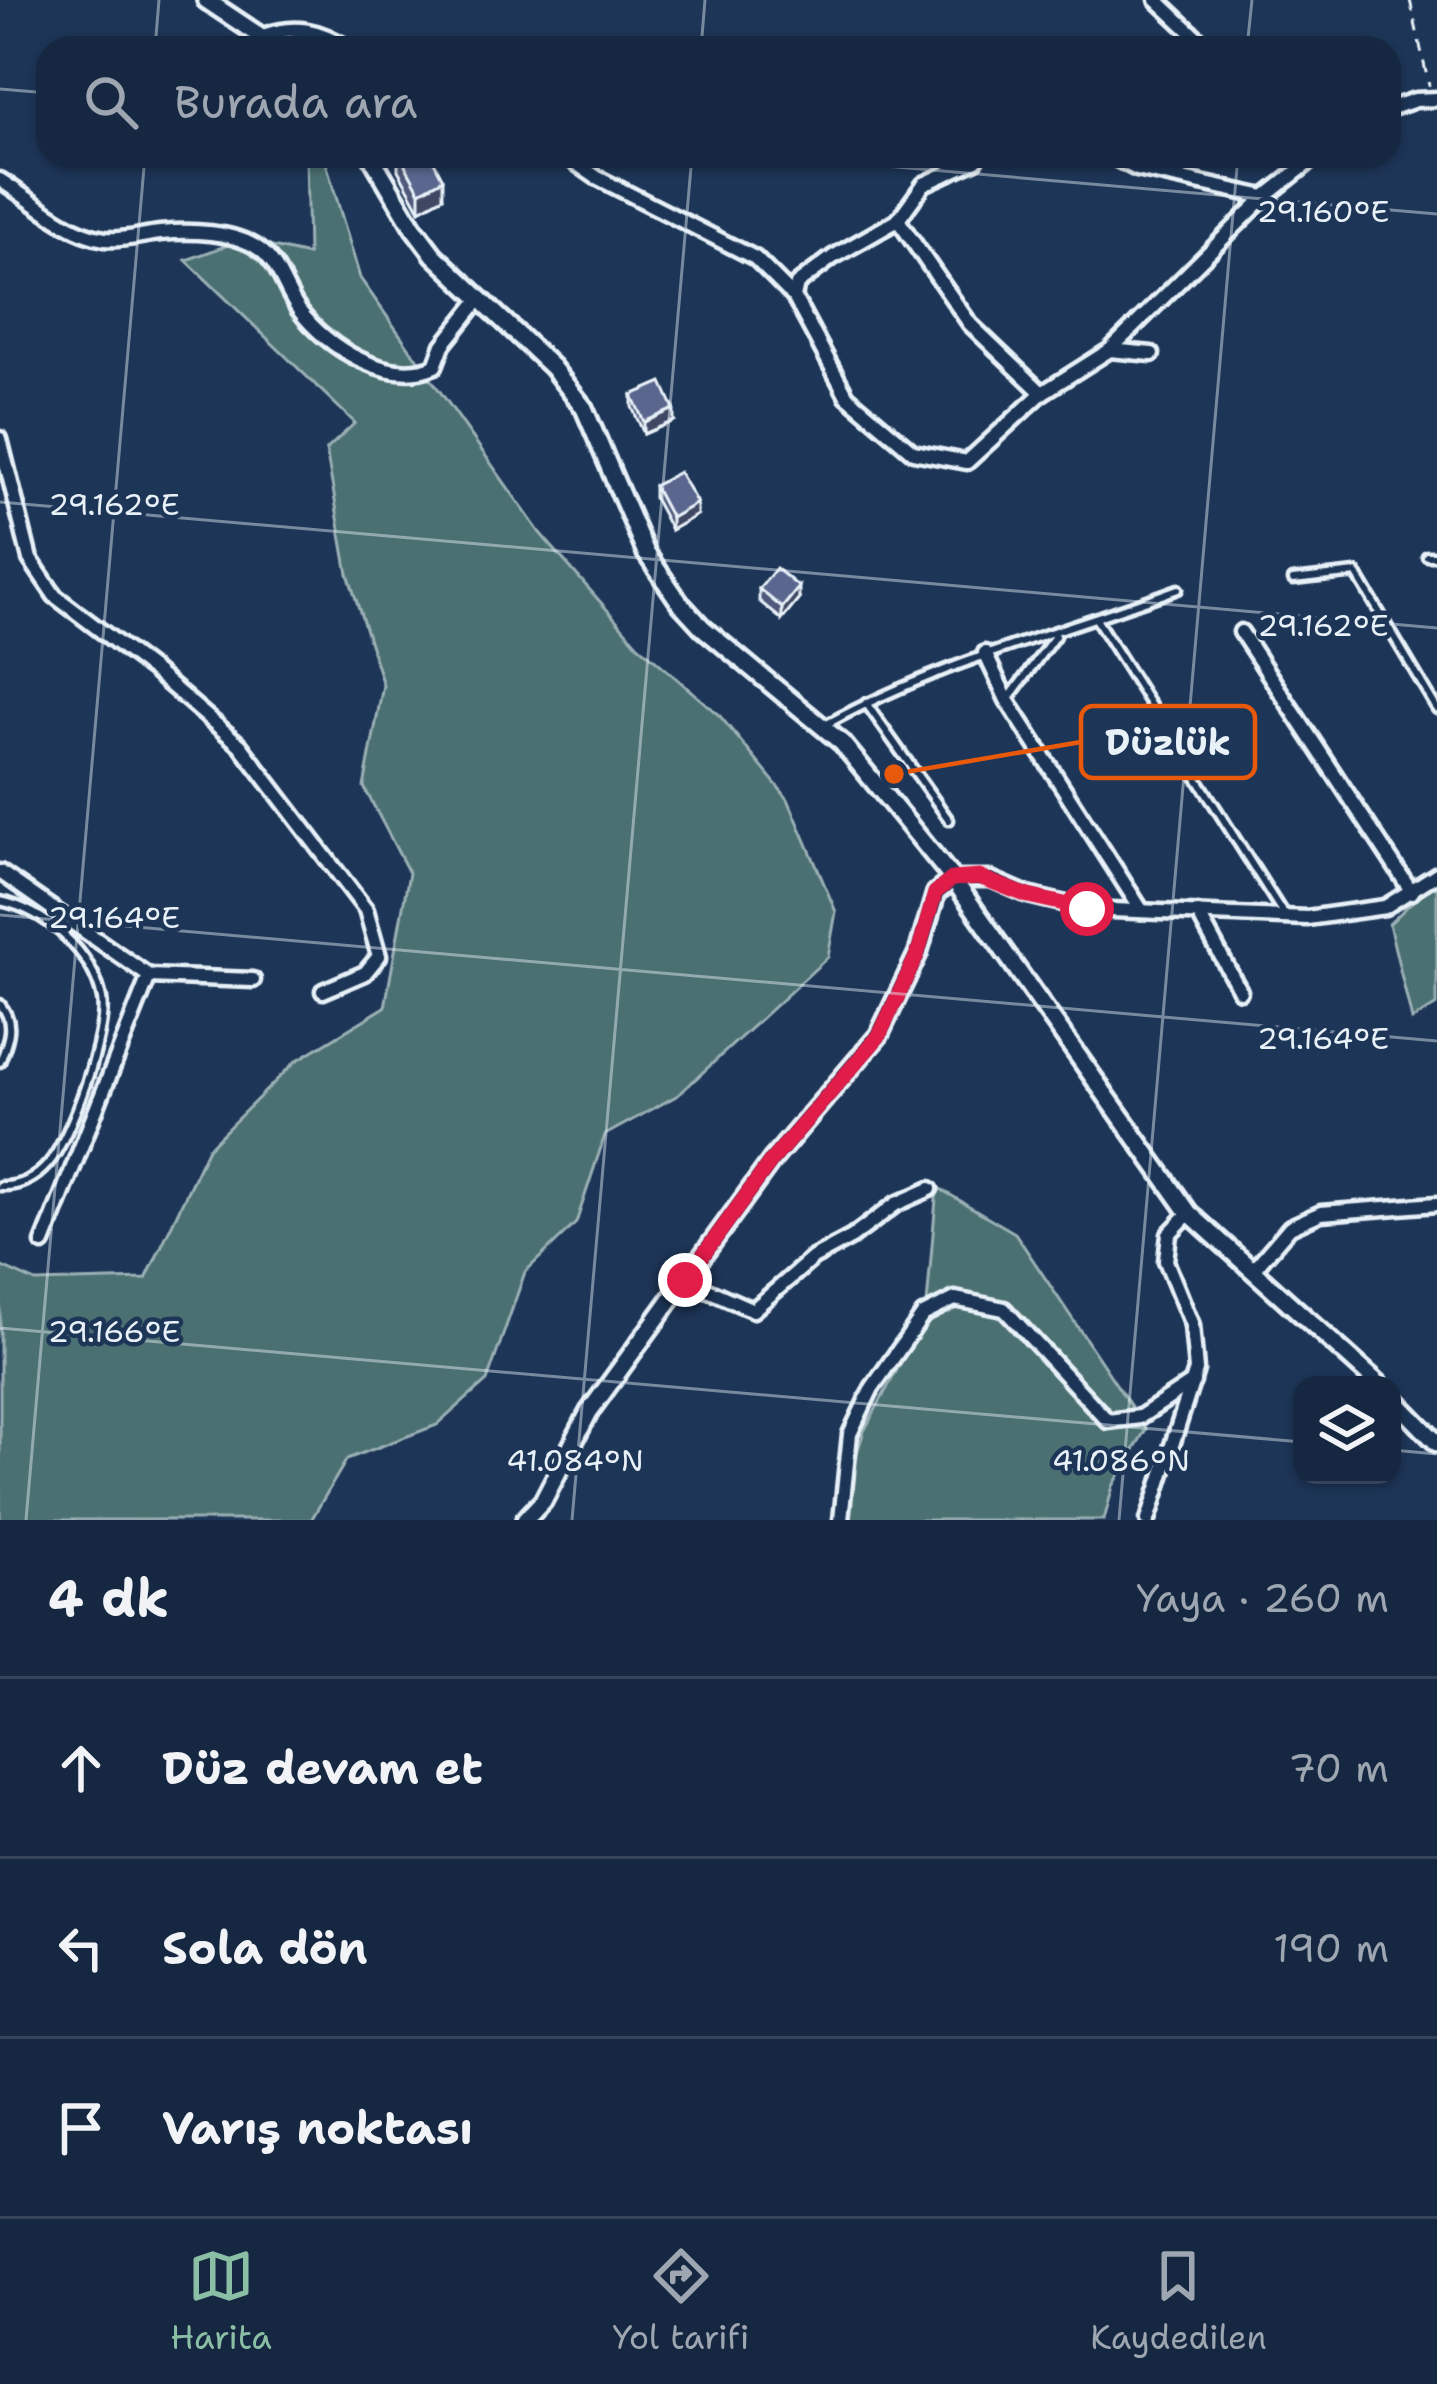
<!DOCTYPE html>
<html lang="tr">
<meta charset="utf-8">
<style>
:root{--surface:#162841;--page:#23344c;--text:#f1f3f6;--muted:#9ea6b1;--line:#35445a;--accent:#8abfa5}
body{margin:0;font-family:"Shantell Sans",sans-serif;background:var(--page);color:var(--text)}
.controls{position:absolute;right:36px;bottom:36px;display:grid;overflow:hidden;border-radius:24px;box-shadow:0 3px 9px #0004}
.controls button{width:108px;height:108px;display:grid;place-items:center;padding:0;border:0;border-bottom:3px solid var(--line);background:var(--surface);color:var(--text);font:60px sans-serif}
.stop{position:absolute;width:36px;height:36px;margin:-27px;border:9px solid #e11d48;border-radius:50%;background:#fff}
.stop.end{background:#e11d48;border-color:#fff;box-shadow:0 3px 12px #0008}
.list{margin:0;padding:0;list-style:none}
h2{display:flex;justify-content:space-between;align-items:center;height:156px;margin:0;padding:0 48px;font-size:51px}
h2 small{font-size:39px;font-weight:400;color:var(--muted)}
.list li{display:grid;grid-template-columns:78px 1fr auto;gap:36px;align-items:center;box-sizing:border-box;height:180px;padding:0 48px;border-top:3px solid var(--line)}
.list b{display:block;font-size:45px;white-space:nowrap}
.list em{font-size:39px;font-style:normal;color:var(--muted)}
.icon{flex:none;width:66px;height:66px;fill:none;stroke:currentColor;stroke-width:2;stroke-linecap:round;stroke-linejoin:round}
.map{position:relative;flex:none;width:1437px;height:1520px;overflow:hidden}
.search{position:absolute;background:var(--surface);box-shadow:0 3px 9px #0004;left:36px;right:36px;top:36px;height:132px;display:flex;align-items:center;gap:30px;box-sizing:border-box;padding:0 42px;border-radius:36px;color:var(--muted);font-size:45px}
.sheet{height:696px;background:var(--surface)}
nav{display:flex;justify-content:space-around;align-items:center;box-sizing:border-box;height:168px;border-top:3px solid var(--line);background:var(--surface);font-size:33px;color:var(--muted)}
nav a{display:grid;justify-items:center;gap:6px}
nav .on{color:var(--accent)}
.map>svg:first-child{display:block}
.green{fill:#4b6f71;stroke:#9ab0b4;stroke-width:3}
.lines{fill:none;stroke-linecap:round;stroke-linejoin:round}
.service-casing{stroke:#e8f1f8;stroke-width:15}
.minor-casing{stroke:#e8f1f8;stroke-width:21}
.tertiary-casing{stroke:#e8f1f8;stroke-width:24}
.path{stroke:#e8f1f8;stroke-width:3;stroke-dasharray:12 9;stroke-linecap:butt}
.service{stroke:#1d3557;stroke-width:6}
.minor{stroke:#1d3557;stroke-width:12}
.tertiary{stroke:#1d3557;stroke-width:15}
.wall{fill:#4d587a;stroke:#e8f1f8;stroke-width:3}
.shaded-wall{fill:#3f4763;stroke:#e8f1f8;stroke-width:3}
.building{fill:#5a668e;stroke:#e8f1f8;stroke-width:3}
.route{stroke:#e11d48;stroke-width:15}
.ticks{fill:none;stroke:#e8f1f8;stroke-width:3;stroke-opacity:0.45}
.ticks-label{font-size:30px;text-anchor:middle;fill:#e8f1f8;stroke:#1d3557;stroke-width:9;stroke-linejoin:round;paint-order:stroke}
.leader{fill:none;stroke:#e8590c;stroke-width:4.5}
.callout-dot{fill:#e8590c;stroke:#1d3557;stroke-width:4.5}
.callout{fill:#1d3557;stroke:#e8590c;stroke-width:4.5}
.callout-label{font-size:36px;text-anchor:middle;font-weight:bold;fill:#e8f1f8}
</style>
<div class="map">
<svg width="1437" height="1520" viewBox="0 0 1437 1520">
<rect width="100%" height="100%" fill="#1d3557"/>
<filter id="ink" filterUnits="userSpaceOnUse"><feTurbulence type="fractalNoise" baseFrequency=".00833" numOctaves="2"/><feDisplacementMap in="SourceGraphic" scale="24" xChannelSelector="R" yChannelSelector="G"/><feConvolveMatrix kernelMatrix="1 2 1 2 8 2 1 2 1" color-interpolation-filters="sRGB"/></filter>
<g filter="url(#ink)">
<g class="green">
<polygon points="306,156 324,156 360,278 540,533 638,645 720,716 788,799 836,912 828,957 678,1095 605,1135 576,1223 525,1272 487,1381 437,1425 347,1459 311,1520 0,1520 0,1266 36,1282 146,1279 208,1148 296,1061 385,1007 409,873 364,787 383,685 348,574 326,450 355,423 186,260 242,240 308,255"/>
<polygon points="1437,878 1437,1005 1412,1020 1389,924"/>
<polygon points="937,1187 1015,1233 1146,1429 1113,1486 1104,1520 835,1520 864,1431 926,1316"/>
</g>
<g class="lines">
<defs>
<g id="service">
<polyline points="1427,556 1437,556"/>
<polyline points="1293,580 1356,573 1437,709"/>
<polyline points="1096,619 1284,915"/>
<polyline points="1009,698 1055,636"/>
<polyline points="866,703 949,820"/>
<path d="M827,724c113,-62 232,-91 351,-135"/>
<path d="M0,901c45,9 93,51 102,98 6,33 -31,139 -54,165 -13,15 -28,23 -48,22"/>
<path d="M0,1004c16,19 8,37 0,58"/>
</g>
<g id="minor">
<polyline points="1157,0 1208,48"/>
<path d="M263,36c33,-12 56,-6 85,12"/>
<polyline points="1389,109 1415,100 1437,99"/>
<polyline points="566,156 596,177 755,258 794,297 847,396 913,452 967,462 1042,393 1110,350 1265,197 1317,156"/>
<polyline points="1111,156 1137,169 1265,197"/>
<path d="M0,180c31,19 68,54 105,59 19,2 36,-4 55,-6 29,-3 74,-2 99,16 20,14 26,42 40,61 28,38 90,76 136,56l8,-21 36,-45"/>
<polyline points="898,220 970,324 1042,393"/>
<polyline points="794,297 797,284 833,257 898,220 924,184 976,160"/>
<polyline points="1110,350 1152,354"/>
<polyline points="0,439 30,559 55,596 154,671 240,745 366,910 379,956 365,973 323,991"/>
<polyline points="1241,632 1412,892"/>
<polyline points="985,653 1007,700 1142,911"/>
<polyline points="0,872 149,976 43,1243"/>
<polyline points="953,879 991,879 1028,895 1087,909 1307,918 1385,907 1437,874"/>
<polyline points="1198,913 1240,991"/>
<polyline points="149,976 253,980"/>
<polyline points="1253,1270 1290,1227 1321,1213 1437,1204"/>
<polyline points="685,1280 753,1310 813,1258 852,1237 896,1204 930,1189"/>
<polyline points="841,1520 850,1434 872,1388 923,1315 955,1299 1004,1309 1108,1421 1140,1417 1193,1382"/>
<polyline points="1148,1520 1196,1370 1192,1325 1166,1261 1169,1234 1189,1213"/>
</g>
<g id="tertiary">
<polyline points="206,0 278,48"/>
<polyline points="371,156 413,227 434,255 552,367 584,408 646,553 680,603 703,628 842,743 953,879 1189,1213 1380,1385"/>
<polyline points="1392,1397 1437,1443"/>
<polyline points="525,1520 543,1501 589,1412 772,1160 879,1035 918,953 936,893 953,879"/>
</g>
</defs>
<use href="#service" class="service-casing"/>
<use href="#minor" class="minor-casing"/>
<use href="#tertiary" class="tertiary-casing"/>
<polyline class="path" points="1410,0 1429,86"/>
<use href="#service" class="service"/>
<use href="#minor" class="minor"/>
<use href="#tertiary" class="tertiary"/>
</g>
<g class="wall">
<polygon points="398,156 431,156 443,197 420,210 398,170"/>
<polygon points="632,395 674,421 644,434 632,407"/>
<polygon points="654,486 697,515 671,530 654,498"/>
<polygon points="759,589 799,599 782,620 759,601"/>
</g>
<g class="shaded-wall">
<polygon points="443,179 443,197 420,210 420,192"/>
<polygon points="674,409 674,421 644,434 644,422"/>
<polygon points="697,503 697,515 671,530 671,518"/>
<polygon points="799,587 799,599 782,620 782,608"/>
</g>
<g class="building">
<polygon points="400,156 431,156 443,179 420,192"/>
<polygon points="662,382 674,409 644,422 632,395"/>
<polygon points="679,472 697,503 671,518 654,486"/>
<polygon points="776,568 799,587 782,608 759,589"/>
</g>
</g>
<g class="lines" filter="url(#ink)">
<polyline class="route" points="685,1280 772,1160 879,1036 918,953 935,893 952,879 979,877 1028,896 1087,909"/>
</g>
<path class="ticks" d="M155,48l4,-48M701,48l4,-48M1247,48l5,-48M0,89l48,4M770,156l667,58M0,502l1437,126M0,915l1437,126M0,1328l1302,114M1392,1450l45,4M26,1520l119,-1364M572,1520l120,-1364M1119,1520l119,-1364"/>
<g class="ticks-label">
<text x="1323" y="222">29.160°E</text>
<text x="114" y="515">29.162°E</text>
<text x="1323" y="636">29.162°E</text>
<text x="114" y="928">29.164°E</text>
<text x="1323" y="1049">29.164°E</text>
<text x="114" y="1342">29.166°E</text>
<text x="575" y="1471">41.084°N</text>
<text x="1121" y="1471">41.086°N</text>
</g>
<path class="leader" d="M894 774L1081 742"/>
<circle class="callout-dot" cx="894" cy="774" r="12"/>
<rect class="callout" x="1081" y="706" width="174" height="72" rx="12"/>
<g class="callout-label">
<text x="1168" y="755">Düzlük</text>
</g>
</svg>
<div class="controls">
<button><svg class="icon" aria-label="layers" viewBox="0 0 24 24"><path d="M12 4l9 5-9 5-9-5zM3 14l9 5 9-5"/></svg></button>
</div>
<div class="stop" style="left:1087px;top:909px"></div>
<div class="stop end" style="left:685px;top:1280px"></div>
<div class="search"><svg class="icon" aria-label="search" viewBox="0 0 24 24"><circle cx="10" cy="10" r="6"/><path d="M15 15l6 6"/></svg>Burada ara</div>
</div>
<section class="sheet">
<h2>4 dk<small>Yaya · 260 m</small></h2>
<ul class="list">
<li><svg class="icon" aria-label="ahead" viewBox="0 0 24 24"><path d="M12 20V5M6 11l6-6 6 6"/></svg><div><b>Düz devam et</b></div><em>70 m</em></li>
<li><svg class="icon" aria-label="left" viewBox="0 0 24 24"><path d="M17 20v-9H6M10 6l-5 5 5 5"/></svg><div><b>Sola dön</b></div><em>190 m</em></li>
<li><svg class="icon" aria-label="arrive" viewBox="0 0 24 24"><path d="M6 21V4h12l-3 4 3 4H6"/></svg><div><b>Varış noktası</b></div></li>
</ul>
</section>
<nav>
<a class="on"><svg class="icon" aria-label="map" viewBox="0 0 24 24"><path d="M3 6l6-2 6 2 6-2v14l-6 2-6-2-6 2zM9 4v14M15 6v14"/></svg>Harita</a>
<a><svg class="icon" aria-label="directions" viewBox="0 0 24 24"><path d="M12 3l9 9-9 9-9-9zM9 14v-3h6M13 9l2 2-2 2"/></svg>Yol tarifi</a>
<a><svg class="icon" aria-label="saved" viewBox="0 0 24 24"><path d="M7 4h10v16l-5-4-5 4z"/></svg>Kaydedilen</a>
</nav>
